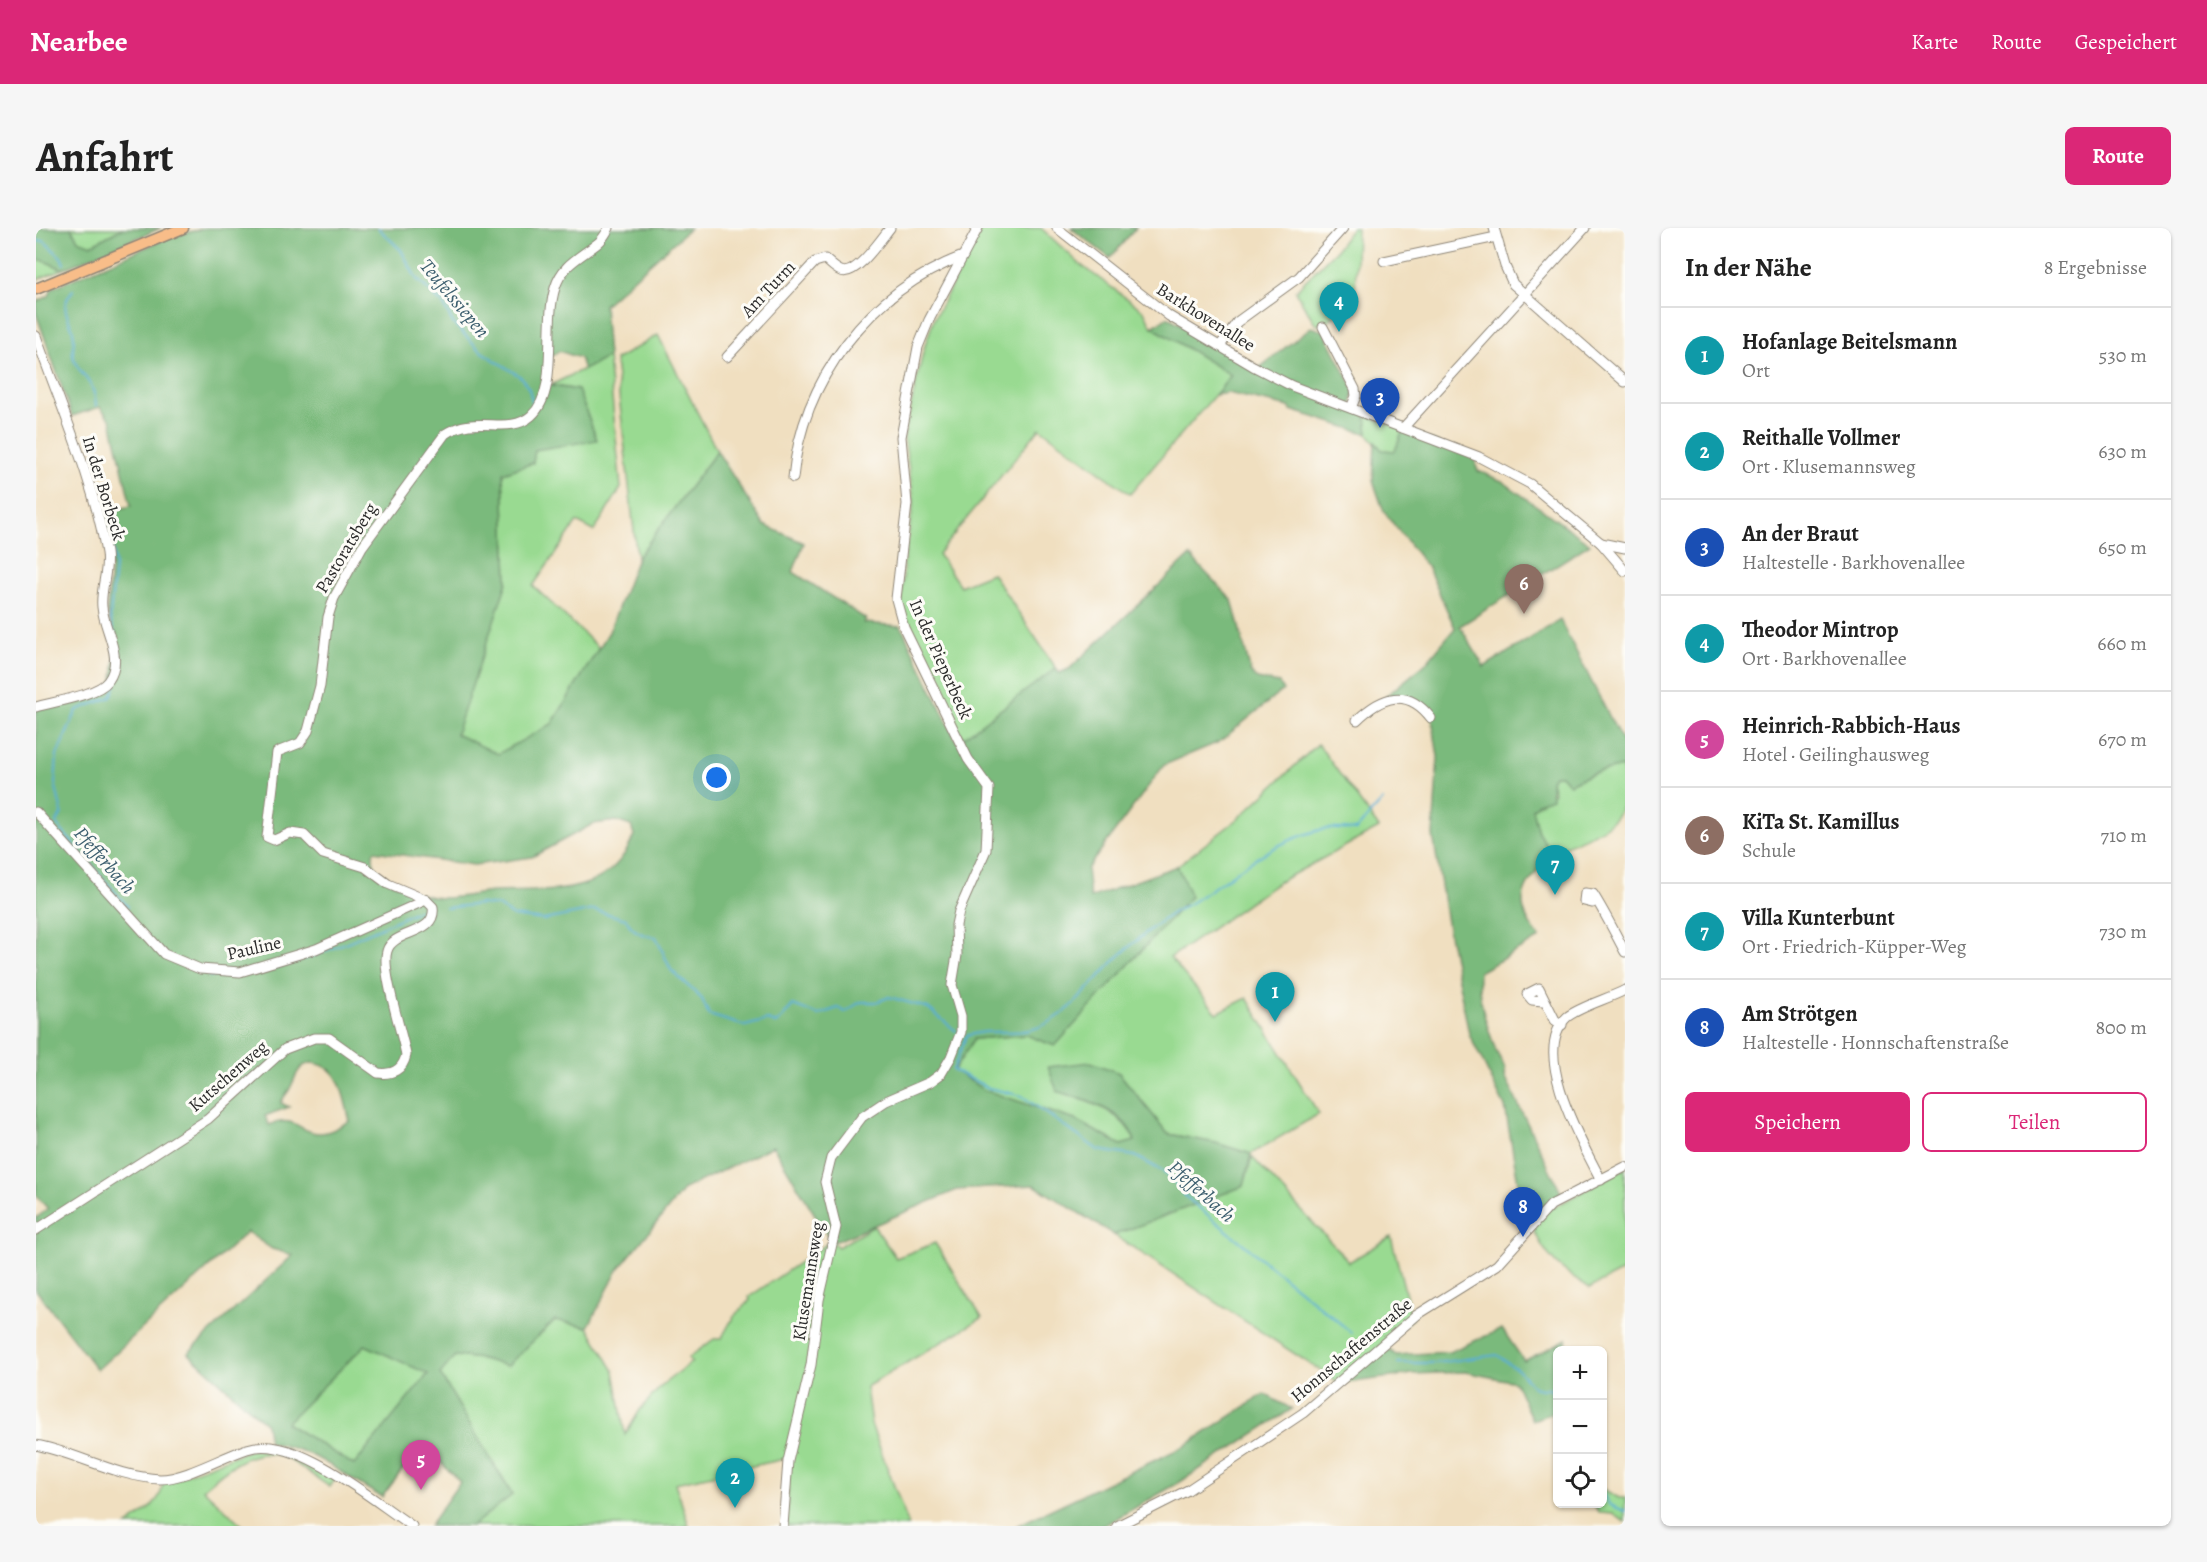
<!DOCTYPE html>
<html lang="de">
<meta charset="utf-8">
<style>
:root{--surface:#fff;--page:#f6f6f6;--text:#222;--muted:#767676;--line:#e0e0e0;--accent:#db2777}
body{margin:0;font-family:Alegreya,serif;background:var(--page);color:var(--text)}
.controls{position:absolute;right:18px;bottom:18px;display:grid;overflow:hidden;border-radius:9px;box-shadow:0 2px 4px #0004}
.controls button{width:54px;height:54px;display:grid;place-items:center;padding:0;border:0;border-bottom:2px solid var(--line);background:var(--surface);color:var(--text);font:30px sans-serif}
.you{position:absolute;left:681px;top:550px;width:21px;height:21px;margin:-15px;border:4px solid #fff;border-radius:50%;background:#1a73e8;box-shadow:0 0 0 9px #1a73e833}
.badge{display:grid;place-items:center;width:39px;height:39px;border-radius:50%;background:var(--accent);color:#fff;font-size:20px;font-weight:700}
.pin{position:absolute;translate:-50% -50px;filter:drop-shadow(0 2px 3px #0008)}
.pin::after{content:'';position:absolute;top:32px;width:21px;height:18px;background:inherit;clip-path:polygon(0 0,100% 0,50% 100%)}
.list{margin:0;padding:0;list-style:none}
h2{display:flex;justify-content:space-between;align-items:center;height:78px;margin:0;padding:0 24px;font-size:26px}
h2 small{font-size:20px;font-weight:400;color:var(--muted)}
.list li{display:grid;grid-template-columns:39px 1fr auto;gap:18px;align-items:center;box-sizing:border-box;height:96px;padding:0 24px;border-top:2px solid var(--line)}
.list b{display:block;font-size:22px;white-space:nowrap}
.list p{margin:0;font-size:20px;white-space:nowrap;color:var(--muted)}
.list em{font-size:20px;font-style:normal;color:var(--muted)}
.actions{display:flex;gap:12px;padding:18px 24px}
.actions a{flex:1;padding:14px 0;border:2px solid var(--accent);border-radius:9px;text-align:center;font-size:21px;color:var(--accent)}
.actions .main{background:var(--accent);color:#fff}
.icon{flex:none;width:33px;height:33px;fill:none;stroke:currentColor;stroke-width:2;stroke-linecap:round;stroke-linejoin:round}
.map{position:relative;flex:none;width:1589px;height:1298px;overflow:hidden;border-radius:9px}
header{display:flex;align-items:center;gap:36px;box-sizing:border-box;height:84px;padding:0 30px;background:var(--accent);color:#fff}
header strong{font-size:28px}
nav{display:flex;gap:33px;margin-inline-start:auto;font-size:21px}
.intro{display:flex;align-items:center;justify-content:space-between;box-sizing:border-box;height:144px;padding:0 36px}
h1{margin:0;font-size:42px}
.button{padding:15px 27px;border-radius:9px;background:var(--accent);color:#fff;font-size:21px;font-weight:700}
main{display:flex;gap:36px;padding:0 36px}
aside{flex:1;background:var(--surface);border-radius:9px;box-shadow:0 2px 4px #0004}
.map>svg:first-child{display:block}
.green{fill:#99da91;stroke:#62825e;stroke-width:1.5}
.forest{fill:#7aba7b;stroke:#527253;stroke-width:1.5;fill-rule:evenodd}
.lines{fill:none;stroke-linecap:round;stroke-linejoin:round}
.stream{stroke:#59aed5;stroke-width:2}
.minor-casing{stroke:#8e8576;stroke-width:11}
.major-casing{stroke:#8e8576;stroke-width:13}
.minor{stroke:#fff;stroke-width:9}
.major{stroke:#f8bd89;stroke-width:10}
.labels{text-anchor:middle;stroke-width:6;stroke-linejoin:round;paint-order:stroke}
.street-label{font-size:18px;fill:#2b2b2b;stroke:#fdfcf7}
.water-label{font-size:20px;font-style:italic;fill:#3d5f6f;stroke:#fdfcf7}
</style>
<header>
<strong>Nearbee</strong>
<nav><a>Karte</a><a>Route</a><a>Gespeichert</a></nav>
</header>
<div class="intro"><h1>Anfahrt</h1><a class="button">Route</a></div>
<main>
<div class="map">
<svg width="1589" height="1298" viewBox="0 0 1589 1298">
<rect width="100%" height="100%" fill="#fdfcf7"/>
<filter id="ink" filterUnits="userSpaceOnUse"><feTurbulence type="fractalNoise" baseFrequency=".0167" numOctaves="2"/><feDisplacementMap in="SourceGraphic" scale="12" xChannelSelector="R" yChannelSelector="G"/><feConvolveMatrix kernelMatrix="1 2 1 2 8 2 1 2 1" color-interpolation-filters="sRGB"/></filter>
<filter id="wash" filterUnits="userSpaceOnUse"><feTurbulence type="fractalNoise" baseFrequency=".008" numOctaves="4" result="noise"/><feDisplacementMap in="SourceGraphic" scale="24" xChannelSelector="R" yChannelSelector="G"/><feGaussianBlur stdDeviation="1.35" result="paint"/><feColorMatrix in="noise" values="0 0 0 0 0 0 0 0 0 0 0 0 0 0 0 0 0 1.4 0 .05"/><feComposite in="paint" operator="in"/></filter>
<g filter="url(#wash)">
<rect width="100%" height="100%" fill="#f0dfc0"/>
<g class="green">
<polygon points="35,0 87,0 55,17 42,12"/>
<polygon points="946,0 1005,0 1045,37 1108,83 1116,99 1196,147 1094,266 1004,200 902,326 924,358 956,345 1020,440 927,511 865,385 868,334 878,273 868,209 888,120 898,91"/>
<polygon points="1316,0 1321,0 1319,70 1288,96 1280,97 1259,63 1300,22"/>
<polygon points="6,32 27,41 0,52 0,33"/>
<polygon points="622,107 681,223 601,330 579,132"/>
<polygon points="572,129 585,260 558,303 541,294 497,358 563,420 516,496 462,527 419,507 471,354 467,245 497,235 499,222 542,162 515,157"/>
<polygon points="1330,187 1367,202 1359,223 1345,222 1332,206"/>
<path d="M1282,516l61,84 -100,54 -109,76 47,55 30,-15 72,116 -68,40 -35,-11 -48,-9 -49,-61 -62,18c30,11 65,18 78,50l-14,4 -46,-25 -91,-30 -30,-20 20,-31 52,-4 165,-138 -14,-31 61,-47z"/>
<path d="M1586,539c3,7 3,15 3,23 0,42 -44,45 -73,63l-14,-21 -7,-23 23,-16 -3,-13 3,-5h7l8,9 22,-10z"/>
<polygon points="1216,929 1313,1034 1355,1009 1376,1090 1303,1155 1078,1007 1208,958"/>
<path d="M1589,940v102l-35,18c-30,-19 -44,-29 -58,-62l10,-12z"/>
<polygon points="838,998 860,1030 899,1015 946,1090 830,1159 835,1196 873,1298 751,1298 753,1230 639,1255 653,1298 436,1298 476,1266 403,1146 419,1128 446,1131 471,1138 519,1092 552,1099 578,1143 589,1207 604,1182 626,1157 656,1134 652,1130 678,1111 685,1111 698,1088 714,1072 713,1069 795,1013 802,1019"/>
<polygon points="329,1117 393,1145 318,1238 250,1195"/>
<path d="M248,1221l52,29 -6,9c-16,-10 -35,-27 -52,-32 -29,-7 -56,17 -75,34l40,37h-117c15,-11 36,-23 37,-43l87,-33z"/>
<polygon points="1567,1261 1583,1270 1589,1270 1589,1294 1577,1286 1564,1285 1557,1276 1566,1276"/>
</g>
<g class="forest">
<polygon points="0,0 35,0 42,12 55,17 87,0 125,0 27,41 6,32 0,33"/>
<path d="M169,0h485l-86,77 4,52 -24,13 -4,-12 -21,-7 -13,9v25l32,5 19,50 -62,10 -2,13 -30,10 4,109 -51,152 42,20 54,-30 57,-92 28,-74 80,-107 47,74 40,18 -11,29 73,47 -2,4 37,3 56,116 99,-74 3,5 10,-4 121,-113 42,44 19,73 6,6 22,4 4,7 -64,52 -55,23 -77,104 3,29 87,-32 14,30 -136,150 -29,-11 -52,4 -20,31 30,20 91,30 46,25 14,-4c-10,-32 -49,-40 -78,-50l-9,-24 43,-5 28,11 49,61 48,9 35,11 -7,32 -130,49 -80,-50 -77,5 -120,51h-6l-58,-95 -89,43 -66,81 -30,57 -33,-7 -48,46 -25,-7 -27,-3 -15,18 72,121 -40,31h-43l31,-44 -38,-38 -40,53c-38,-20 -69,-50 -113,-54l-3,-19 -78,-71 105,-98 -21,-6 -25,-17 -150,138 -61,-80v-72l12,-9 -12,-14v-486l68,-18 9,-10 3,-36 -9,-34 4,-45 -9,-53 29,-7 -20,-86 -11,-13 -28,9 -36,-103v-11l13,-6 3,-8 120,-52zM580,593l15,5 3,9c-24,64 -84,55 -140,57 -16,1 -33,6 -50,6 -23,0 -79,-19 -70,-47l100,14 58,-8 61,-33zM275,835c31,2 32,33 39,58 -10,5 -21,13 -32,12 -20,-1 -22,-19 -49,-8l-4,-9 24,-9 -8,-4c2,-6 5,-8 8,-13 7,-11 7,-24 22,-27zM329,1117l63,29 -74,91 -68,-42z"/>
<polygon points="1035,0 1100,0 1074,30"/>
<polygon points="1132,89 1222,141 1275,99 1288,103 1318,161 1315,179 1330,187 1332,206 1255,182 1253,179 1192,165 1180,167 1195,147 1116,99"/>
<path d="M1367,202l71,27 4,14 24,10 88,63 -130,82 24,41 76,-47 65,127v25l-3,-5 -31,7 -22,10 -8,-9h-7l-3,5 1,18 -14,5 -6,6 6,23 14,21c-28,33 -43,48 -12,85l-61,34c-2,28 8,53 17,79 4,9 11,16 9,26l58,120 -32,26 -12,-35 -14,-81 -36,-73 -21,-105 -15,-94 5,-78 -6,-39 -10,-13 -36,-9 38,-31 31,-37 -27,-60 -44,-56 -11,-31 2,-39 7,8 13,1z"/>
<polygon points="1466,1101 1488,1133 1531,1111 1528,1122 1522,1122 1521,1184 1496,1192 1479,1154 1430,1144 1377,1146 1304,1156 1347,1117 1360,1127 1413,1124"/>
<polygon points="1228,1166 1256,1181 1144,1254 1067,1298 980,1298 1149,1218"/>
</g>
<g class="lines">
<g class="stream">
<polyline points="342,0 365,22 380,50 407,76 417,95 446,124 485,149 493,161 498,180"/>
<polyline points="0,13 8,13 25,29 28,36"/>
<path d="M37,62c-17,21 0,28 1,48 0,6 -2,13 -1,18 4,19 22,22 23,50"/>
<polyline points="73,294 79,339 74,388 86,438 75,469 41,482 21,527 19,555 26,585 20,596 92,679"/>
<path d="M410,680l35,-4 17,2 15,10 31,4 50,-10 32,9c6,13 17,17 30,18l15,33 31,29 7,16 36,11 23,-6 9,4 16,-19 25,10 20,-7 7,4 15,-10h17l12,-5 39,11 28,23"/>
<path d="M173,748c75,0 143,-36 210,-66"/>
<path d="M1316,1105l-166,-136 -18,-23 -33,-18 -37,-6 -76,-54 -33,-8 -36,-18 13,-34c32,-11 54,5 87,-16 26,-16 43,-42 65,-63 16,-15 34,-30 53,-43 7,-5 16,-8 23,-13 42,-28 75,-58 126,-71 11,-3 25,0 36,0l27,-30"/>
<path d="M1362,1135h37l62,-8c7,5 15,10 21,15 14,12 9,20 32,19l8,10"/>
<polyline points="1566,1265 1574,1277 1589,1283"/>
</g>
</g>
</g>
<g filter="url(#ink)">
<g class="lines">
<defs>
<g id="minor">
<polyline points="1021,0 1133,88 1217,138 1256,158 1443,229 1494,256 1565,315 1589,343"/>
<polyline points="1458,0 1469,38 1477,56 1589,154"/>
<polyline points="1348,33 1460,9"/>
<polyline points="1287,99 1319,161 1320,168 1315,180"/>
<path d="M0,108c24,69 58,144 70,217 3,19 -6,35 -4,54 2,24 23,51 6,74 -10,14 -55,21 -72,26"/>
<polyline points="1184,118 1201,94 1263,49 1307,0"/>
<path d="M691,129l88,-95 10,-3c5,4 10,10 16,12 15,6 40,-32 49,-43"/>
<polyline points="1367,200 1549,0"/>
<path d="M757,250c9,-98 77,-187 170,-222"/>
<polyline points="1565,315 1589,320"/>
<path d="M1321,492c25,-24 50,-33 74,-2"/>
<polyline points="0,584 128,726 164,741 204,744 280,721 390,672"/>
<path d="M1558,668l-2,7 -8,-2 1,-8 8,1c12,19 22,39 32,58"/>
<polyline points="1507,773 1496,772 1491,766 1503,760 1519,792 1526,797"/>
<path d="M1565,952c-18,-35 -72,-128 -34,-163 14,-11 41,-18 58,-27"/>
<path d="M0,1002l172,-111 77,-70 29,-11h15l49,35c14,2 25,-3 28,-18 -4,-23 -25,-85 -19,-104 6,-22 50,-15 46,-44l-7,-7 -38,-16 -23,-17 -42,-13 -19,-19 -14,-2 -16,7 -7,-3 10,-85 23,-9 8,-12 12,-45 8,-69 6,-19 28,-51 83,-113c31,-21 63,2 86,-18 29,-25 12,-90 24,-128 7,-24 26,-31 43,-45 5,-4 8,-10 11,-15"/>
<path d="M0,1217c41,8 81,32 124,34 25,0 62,-22 87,-30 48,-16 125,51 165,77"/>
<polyline points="747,1298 752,1233 775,1137 783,1072 800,999 789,954 795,930 826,889 850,873 894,854 905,846 915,829 925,804 925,788 916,757 921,727 920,697 923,683 950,622 953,560 932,531 868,400 860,371 871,276 865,209 882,119 893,92 942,0"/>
<polyline points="1081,1298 1152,1262 1267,1185 1381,1087 1461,1037 1515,977 1589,939"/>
</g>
<polyline id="major" points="0,61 147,0"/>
</defs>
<use href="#minor" class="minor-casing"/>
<use href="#major" class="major-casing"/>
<use href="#minor" class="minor"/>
<use href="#major" class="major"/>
</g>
</g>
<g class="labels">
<g class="street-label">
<text transform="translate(732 61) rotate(-47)" y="6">Am Turm</text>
<text transform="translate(1170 89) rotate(32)" y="6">Barkhovenallee</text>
<text transform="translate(68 260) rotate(73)" y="6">In der Borbeck</text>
<text transform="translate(310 320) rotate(-59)" y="6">Pastoratsberg</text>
<text transform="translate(905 431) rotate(66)" y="6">In der Pieperbeck</text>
<text transform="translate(218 720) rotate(-13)" y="6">Pauline</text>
<text transform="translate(192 848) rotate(-41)" y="6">Kutschenweg</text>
<text transform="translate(772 1053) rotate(-81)" y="6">Klusemannsweg</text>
<text transform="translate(1315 1122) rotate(-40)" y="6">Honnschaftenstraße</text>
</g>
<g class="water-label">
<text transform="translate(419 70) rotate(50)" y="7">Teufelssiepen</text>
<text transform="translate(69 632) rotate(49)" y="7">Pfefferbach</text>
<text transform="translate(1166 963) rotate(42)" y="7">Pfefferbach</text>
</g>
</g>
</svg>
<div class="controls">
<button>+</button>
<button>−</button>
<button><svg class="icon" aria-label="locate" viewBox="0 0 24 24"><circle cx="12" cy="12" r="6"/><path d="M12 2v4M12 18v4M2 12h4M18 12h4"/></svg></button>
</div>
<div class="you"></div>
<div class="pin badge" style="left:1239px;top:794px;background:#0f9aa8">1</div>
<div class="pin badge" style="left:699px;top:1280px;background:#0f9aa8">2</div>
<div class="pin badge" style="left:1344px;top:200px;background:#1a4fb4">3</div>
<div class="pin badge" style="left:1303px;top:104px;background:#0f9aa8">4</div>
<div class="pin badge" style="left:385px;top:1262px;background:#d1479c">5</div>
<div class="pin badge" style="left:1488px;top:386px;background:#8d6e63">6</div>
<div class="pin badge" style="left:1519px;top:667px;background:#0f9aa8">7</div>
<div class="pin badge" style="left:1487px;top:1009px;background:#1a4fb4">8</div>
</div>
<aside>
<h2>In der Nähe<small>8 Ergebnisse</small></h2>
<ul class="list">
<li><span class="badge" style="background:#0f9aa8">1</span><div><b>Hofanlage Beitelsmann</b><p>Ort</p></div><em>530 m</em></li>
<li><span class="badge" style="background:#0f9aa8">2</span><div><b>Reithalle Vollmer</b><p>Ort · Klusemannsweg</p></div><em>630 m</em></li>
<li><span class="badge" style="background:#1a4fb4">3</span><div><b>An der Braut</b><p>Haltestelle · Barkhovenallee</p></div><em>650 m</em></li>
<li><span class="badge" style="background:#0f9aa8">4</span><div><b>Theodor Mintrop</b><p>Ort · Barkhovenallee</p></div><em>660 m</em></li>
<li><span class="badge" style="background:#d1479c">5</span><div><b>Heinrich-Rabbich-Haus</b><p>Hotel · Geilinghausweg</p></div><em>670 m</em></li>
<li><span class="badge" style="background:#8d6e63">6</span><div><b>KiTa St. Kamillus</b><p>Schule</p></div><em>710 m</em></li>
<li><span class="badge" style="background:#0f9aa8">7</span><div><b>Villa Kunterbunt</b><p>Ort · Friedrich-Küpper-Weg</p></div><em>730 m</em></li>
<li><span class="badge" style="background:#1a4fb4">8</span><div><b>Am Strötgen</b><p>Haltestelle · Honnschaftenstraße</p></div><em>800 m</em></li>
</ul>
<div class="actions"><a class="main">Speichern</a><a>Teilen</a></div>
</aside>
</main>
